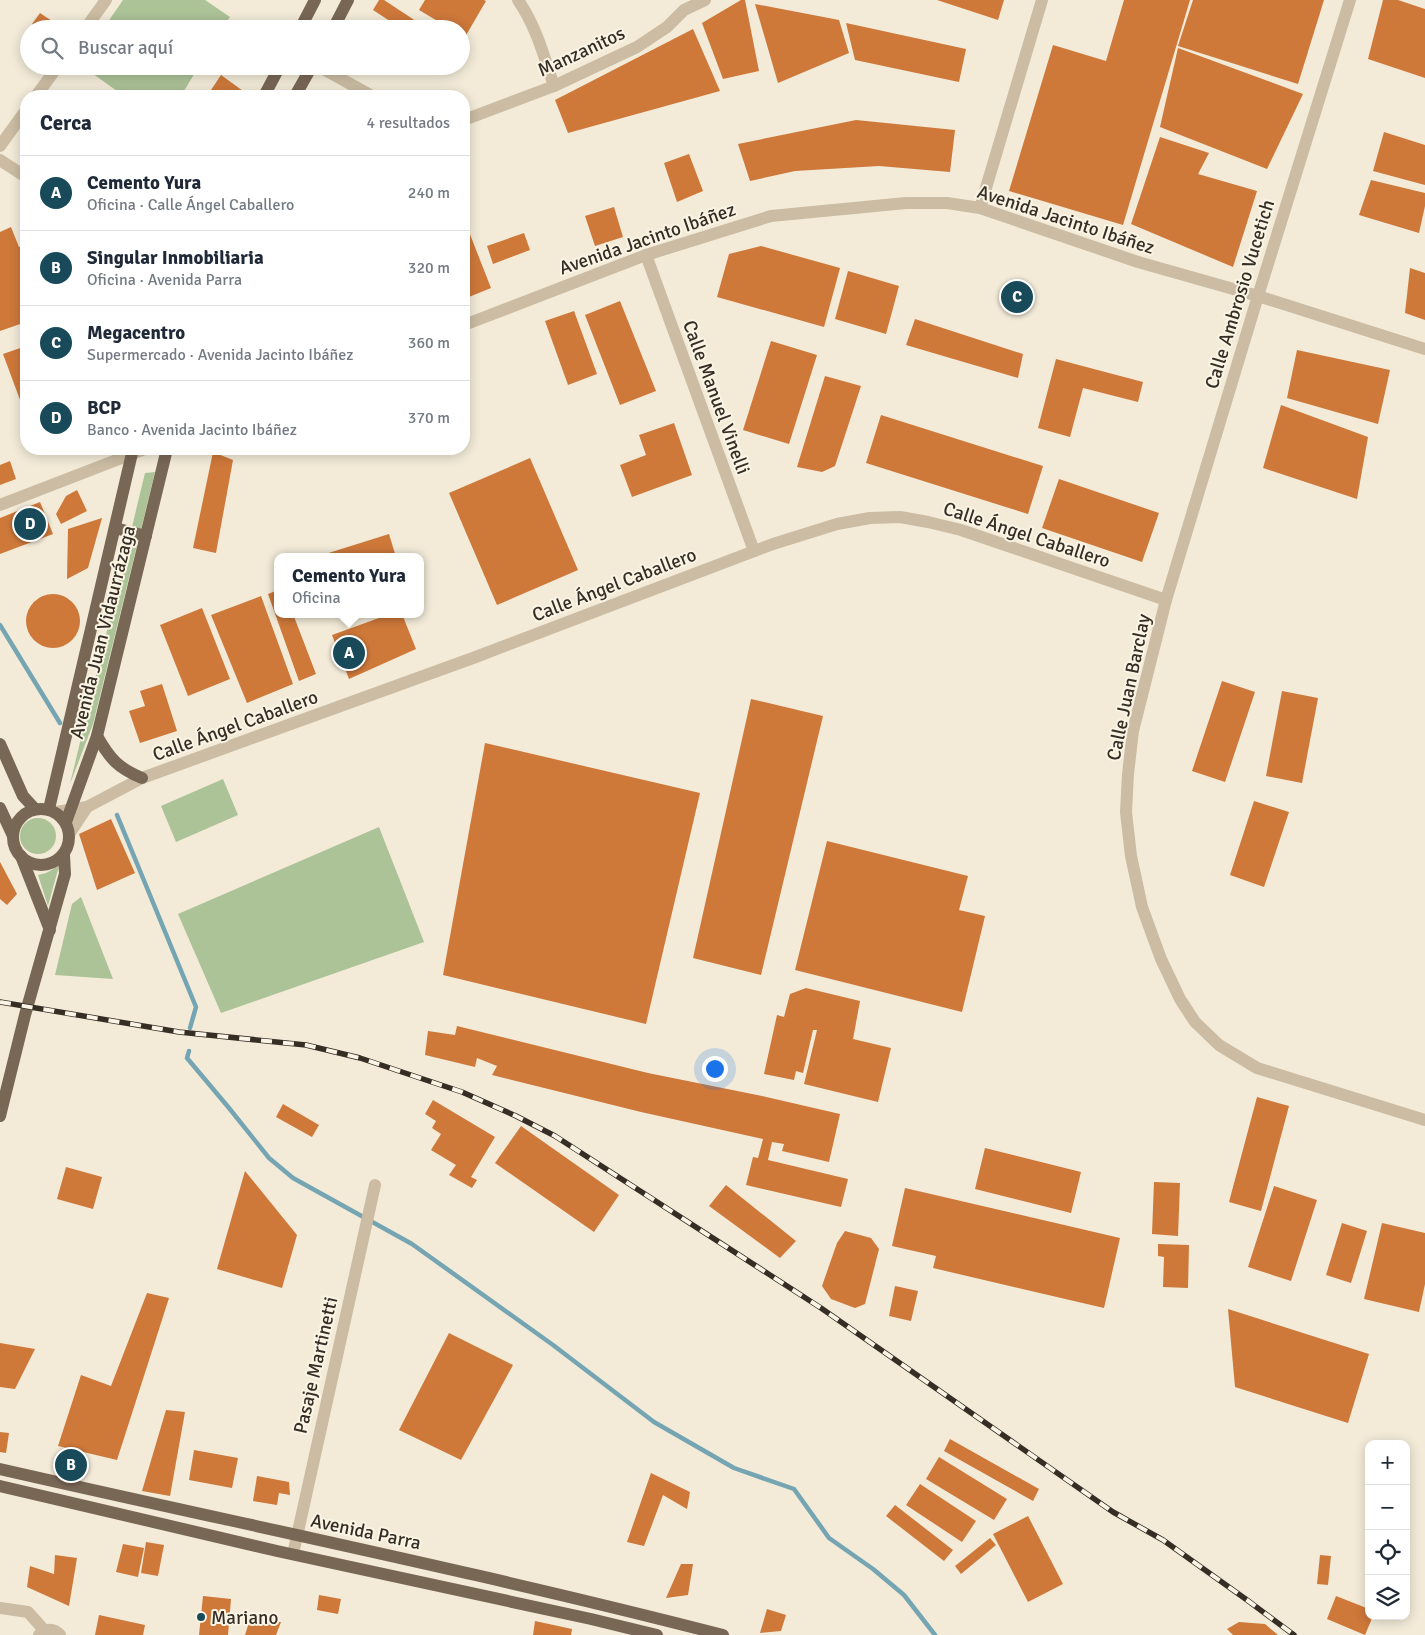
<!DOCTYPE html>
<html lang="es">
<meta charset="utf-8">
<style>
:root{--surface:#fff;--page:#f6f6f7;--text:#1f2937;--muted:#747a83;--line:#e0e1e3;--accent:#184a5a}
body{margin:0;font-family:Signika,sans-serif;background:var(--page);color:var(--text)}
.controls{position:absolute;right:15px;bottom:15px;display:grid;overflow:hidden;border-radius:10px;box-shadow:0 2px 12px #0003}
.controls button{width:45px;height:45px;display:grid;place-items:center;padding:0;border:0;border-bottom:1px solid var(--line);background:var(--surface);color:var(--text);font:25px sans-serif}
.you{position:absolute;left:714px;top:1068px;width:18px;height:18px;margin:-12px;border:4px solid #fff;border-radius:50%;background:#1a73e8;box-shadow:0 0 0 8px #1a73e833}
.badge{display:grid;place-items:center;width:32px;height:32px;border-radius:50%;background:var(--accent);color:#fff;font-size:16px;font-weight:700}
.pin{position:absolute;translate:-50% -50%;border:2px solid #fff;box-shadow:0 1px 5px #0006}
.popup{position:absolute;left:274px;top:553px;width:150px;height:65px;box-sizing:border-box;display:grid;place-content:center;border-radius:10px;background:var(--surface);filter:drop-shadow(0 1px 4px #0005);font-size:16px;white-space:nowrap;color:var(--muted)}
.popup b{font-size:19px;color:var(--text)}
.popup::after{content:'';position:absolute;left:50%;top:100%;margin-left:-10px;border:10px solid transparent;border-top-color:var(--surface)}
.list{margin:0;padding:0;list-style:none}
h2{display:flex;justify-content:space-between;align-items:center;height:65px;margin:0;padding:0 20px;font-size:21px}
h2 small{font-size:16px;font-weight:400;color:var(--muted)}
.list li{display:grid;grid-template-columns:32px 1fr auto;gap:15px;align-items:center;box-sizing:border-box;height:75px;padding:0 20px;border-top:1px solid var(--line)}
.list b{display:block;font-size:19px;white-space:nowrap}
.list p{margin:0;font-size:16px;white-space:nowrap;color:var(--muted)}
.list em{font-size:16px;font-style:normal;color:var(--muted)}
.icon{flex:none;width:28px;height:28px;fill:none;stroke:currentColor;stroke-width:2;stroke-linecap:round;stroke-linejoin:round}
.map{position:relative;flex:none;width:1425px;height:1635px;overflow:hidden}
.search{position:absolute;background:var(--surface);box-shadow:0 2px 12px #0003;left:20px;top:20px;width:450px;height:55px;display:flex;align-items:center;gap:12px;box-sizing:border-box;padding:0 18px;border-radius:28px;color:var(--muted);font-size:19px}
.panel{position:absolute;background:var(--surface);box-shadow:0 2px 12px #0003;left:20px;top:90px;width:450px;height:365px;border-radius:20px}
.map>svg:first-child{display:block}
.green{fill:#acc297}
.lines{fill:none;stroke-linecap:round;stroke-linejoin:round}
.stream{stroke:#75a5b2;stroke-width:4.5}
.building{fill:#ce783a}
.minor{stroke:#cbbca3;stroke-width:12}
.major{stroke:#796755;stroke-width:12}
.rail-casing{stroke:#362d25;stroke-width:5.5}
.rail{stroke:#faf4e4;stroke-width:4;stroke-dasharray:11;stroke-linecap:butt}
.poi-dot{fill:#184a5a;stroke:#faf4e4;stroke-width:2}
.labels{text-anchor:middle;stroke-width:4;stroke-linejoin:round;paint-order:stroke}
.street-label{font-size:19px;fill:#362d25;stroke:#faf4e4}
.poi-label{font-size:19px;fill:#362d25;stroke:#faf4e4;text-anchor:start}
</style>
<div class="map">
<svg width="1425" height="1635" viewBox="0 0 1425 1635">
<rect width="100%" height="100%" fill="#f3ebd8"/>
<g class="green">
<polygon points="123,0 205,0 230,17 222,29 103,29"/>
<polygon points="82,66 199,66 181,96 124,96"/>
<polygon points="155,472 93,724 70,784 145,473"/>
<polygon points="223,779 238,815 176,842 161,806"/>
<circle cx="38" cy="836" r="18"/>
<polygon points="379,827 424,942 221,1013 178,914"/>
<polygon points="59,866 48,906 38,875 46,873"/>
<polygon points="81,897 113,979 55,975 72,904"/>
</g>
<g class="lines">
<g class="stream">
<polyline points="0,625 60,723"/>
<polyline points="117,815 196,1007 190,1028"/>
<polyline points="189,1051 187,1058 229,1108 269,1158 293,1178 412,1244 553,1345 654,1422 734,1468 794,1489 829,1538 873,1569 904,1595 935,1635"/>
</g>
</g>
<g class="building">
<polygon points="379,0 384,0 428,29 402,29 373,10"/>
<polygon points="425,0 484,0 486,1 465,37 461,35 461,29 451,29 419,10"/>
<polygon points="741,0 745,0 759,71 723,79 702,23"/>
<polygon points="937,0 1004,0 998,20"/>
<polygon points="1124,0 1190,0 1123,225 1009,191 1053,45 1106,61"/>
<polygon points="1193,0 1324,0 1298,84 1178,46"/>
<polygon points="1383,0 1398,0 1425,9 1425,78 1368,59"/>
<polygon points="755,4 839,20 849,53 778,83"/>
<polygon points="40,13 55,23 49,29 37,29 32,24"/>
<polygon points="846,23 966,49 959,82 855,60"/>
<polygon points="693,29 720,91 568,133 555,100"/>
<polygon points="1178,48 1303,94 1267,169 1160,127"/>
<polygon points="221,75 250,96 214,96 209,93"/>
<polygon points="856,120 955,130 950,172 879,166 795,171 750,181 738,144"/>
<polygon points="1384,132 1425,145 1425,185 1373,171"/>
<polygon points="1160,137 1209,153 1198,174 1257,191 1233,267 1131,224"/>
<polygon points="689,154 703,191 677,202 664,163"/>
<polygon points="1371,180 1425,193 1425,206 1419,233 1359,215"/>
<polygon points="614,207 623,237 595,246 585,216"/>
<polygon points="464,219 491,288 464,299"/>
<polygon points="11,227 19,247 26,245 26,322 0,331 0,232"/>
<polygon points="524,233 530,250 493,264 487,246"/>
<polygon points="761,246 840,268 824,327 717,297 729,254"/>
<polygon points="1410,268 1425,273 1425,320 1405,313"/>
<polygon points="848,271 899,286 886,334 835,319"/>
<polygon points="620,301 656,391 620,405 585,315"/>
<polygon points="574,311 597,374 568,385 545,321"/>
<polygon points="915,319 1023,354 1018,378 906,345"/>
<polygon points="771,341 817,355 789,444 743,430"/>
<polygon points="26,346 26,416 3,354"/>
<polygon points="1297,350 1390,370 1378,424 1287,398"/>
<polygon points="1056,359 1143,382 1138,402 1083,388 1070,437 1038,428"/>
<polygon points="825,376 861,386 835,466 822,472 797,467"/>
<polygon points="1281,405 1368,437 1357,499 1263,468"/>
<polygon points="881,415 1043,466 1028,514 866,463"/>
<polygon points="674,423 692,475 632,497 620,465 646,455 639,435"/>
<polygon points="213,452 233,460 216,553 193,548"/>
<polygon points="530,458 578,570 497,605 449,493"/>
<polygon points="10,461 16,479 0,485 0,465"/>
<polygon points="1059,479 1159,513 1142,562 1042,528"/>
<polygon points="77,490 87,511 61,524 56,514 66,496"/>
<polygon points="40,502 53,534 0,554 0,518"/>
<polygon points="102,518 88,568 67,579 68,529"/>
<polygon points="389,534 396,557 319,557 319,556"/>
<polygon points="278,590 278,614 293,614 316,674 299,681 268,594"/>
<circle cx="53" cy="621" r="27"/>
<polygon points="261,596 293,684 247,703 211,615"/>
<polygon points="202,608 230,679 188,696 160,625"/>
<polygon points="390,614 402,614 416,649 349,679 332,635"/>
<polygon points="1222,681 1255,692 1225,782 1192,771"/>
<polygon points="162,684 177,731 140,743 129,711 145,706 140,691"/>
<polygon points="1282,691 1318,698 1302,783 1266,776"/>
<polygon points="751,699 823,716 761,975 693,958"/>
<polygon points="485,743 700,793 646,1024 443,975"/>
<polygon points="1254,801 1289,812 1264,887 1230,875"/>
<polygon points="111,819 135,873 97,890 79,834"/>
<polygon points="827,841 968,876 959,910 985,916 962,1012 795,970"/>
<polygon points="0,862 17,894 7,905 0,899"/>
<polygon points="806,988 860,1001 853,1039 891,1048 878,1102 804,1084 817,1030 813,1030 803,1073 796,1071 794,1080 764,1074 777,1015 784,1017 790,994"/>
<polygon points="457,1026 648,1073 762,1096 840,1114 829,1162 782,1151 784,1144 772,1142 768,1160 848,1179 841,1207 746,1185 753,1157 758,1158 763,1139 641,1112 492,1075 497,1066 477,1058 475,1067 425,1055 428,1031 455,1035"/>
<polygon points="1257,1097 1289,1106 1261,1211 1229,1202"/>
<polygon points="433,1100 495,1137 471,1177 477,1180 472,1188 449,1175 456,1165 431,1150 441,1134 432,1128 436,1121 425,1114"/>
<polygon points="283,1104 319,1125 312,1137 276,1117"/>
<polygon points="521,1126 619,1195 594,1232 495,1163"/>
<polygon points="985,1148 1081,1172 1071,1213 975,1189"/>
<polygon points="66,1167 102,1177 93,1209 57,1199"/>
<polygon points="245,1171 297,1235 282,1288 217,1269"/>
<polygon points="1154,1182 1180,1183 1178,1236 1152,1234"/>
<polygon points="726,1185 796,1241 780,1258 709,1206"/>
<polygon points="1274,1186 1317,1200 1291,1281 1248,1267"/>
<polygon points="905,1188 1120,1238 1104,1308 933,1268 936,1256 892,1246"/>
<polygon points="1342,1223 1367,1231 1351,1283 1326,1275"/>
<polygon points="1382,1223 1425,1233 1425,1284 1419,1312 1364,1299"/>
<polygon points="845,1231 871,1238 879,1249 865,1304 855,1308 831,1299 822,1286 837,1243"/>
<polygon points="1158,1244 1189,1245 1188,1288 1163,1287 1164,1257 1158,1256"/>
<polygon points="895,1286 918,1291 911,1321 889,1316"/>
<polygon points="147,1293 169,1298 117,1460 58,1446 81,1375 111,1386"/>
<polygon points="1228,1309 1369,1354 1348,1423 1235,1387"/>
<polygon points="449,1333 513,1365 461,1460 399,1430"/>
<polygon points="0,1343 35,1349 15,1389 0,1387"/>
<polygon points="166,1410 185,1412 170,1496 142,1491"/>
<polygon points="0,1432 9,1433 6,1453 0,1452"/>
<polygon points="950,1439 1039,1489 1033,1501 944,1451"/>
<polygon points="194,1450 238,1458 232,1488 189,1480"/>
<polygon points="939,1457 1007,1499 994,1520 926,1479"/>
<polygon points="651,1473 690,1492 687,1509 663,1495 644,1546 627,1542"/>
<polygon points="257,1476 289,1482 290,1495 279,1493 277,1505 253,1501"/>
<polygon points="920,1484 976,1521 962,1542 906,1505"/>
<polygon points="895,1505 953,1550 944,1561 886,1516"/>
<polygon points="1028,1516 1063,1584 1028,1602 993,1534"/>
<polygon points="990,1538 996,1545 961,1574 955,1566"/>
<polygon points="146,1542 164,1545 158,1576 141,1573"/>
<polygon points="123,1544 144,1548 138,1577 116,1572"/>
<polygon points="55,1555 77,1558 69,1606 27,1587 30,1566 54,1574"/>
<polygon points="1320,1555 1331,1556 1328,1585 1317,1584"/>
<polygon points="681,1564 693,1564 688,1595 666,1598"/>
<polygon points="319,1595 341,1599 338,1614 317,1610"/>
<polygon points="203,1596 231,1599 228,1635 199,1635"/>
<polygon points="1336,1596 1369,1609 1369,1616 1373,1616 1365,1635 1327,1619"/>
<polygon points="767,1609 786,1615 781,1631 760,1633"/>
<polygon points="99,1615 145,1625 143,1635 95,1635"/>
<polygon points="250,1619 281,1622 276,1635 245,1635"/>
<polygon points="535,1621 572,1629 571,1635 533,1635"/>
<polygon points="1239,1622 1265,1624 1278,1635 1233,1635 1227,1629"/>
</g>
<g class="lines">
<g class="minor">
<path d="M518,0c18,26 26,56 36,86"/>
<polyline points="1350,0 1258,296 1166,600 1133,731 1128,774 1126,812 1131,856 1142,907 1161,959 1180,999 1195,1022 1219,1045 1257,1068 1425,1120"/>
<polyline points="85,29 106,0"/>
<polyline points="318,66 372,96"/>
<polyline points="36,96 58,66"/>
<polyline points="464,120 554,86 637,47 667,27 684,10 705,0"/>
<polyline points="0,146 26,110"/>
<polyline points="0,160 26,177"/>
<polyline points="980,208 1042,0"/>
<polyline points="646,255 754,551"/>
<polyline points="464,325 646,255 771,216 906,203 947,203 980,208 1138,262 1258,296 1425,349"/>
<polyline points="0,505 145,449"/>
<polyline points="56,812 87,807 142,778 473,658 773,544 837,524 870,518 900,517 928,522 961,530 1166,600"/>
<polyline points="70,833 87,807"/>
<polyline points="293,1554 375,1185"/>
<polyline points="0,1608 28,1612 44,1630"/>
<path d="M39,1635c6,-7 15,-7 21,0"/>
</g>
<g class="major">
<polyline points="300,29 315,0"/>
<polyline points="333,29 348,0"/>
<polyline points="264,96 280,66"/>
<polyline points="295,96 312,66"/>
<polyline points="115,528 146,536"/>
<path d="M97,736c13,23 21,32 45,42"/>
<polyline points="0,744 23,796 35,809"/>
<polyline points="0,808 13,836"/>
<circle cx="41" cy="837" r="28"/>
<polyline points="49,809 133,449"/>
<polyline points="66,822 97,736 167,449"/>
<polyline points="21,856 50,930"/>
<polyline points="0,1116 25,1015 65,874 64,855"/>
<path d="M0,1469c241,55 483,104 723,166"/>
<polyline points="0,1486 277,1551 591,1619 657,1635"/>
</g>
<defs>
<polyline id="rail" points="0,1002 179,1032 306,1045 360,1058 462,1092 516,1116 555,1136 821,1308 1113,1512 1163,1540 1247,1600 1294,1635"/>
</defs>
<use href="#rail" class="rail-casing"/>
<use href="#rail" class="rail"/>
</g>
<circle class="poi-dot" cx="201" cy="1617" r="5"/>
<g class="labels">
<g class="street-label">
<text transform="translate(581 51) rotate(-25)" y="7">Manzanitos</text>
<text transform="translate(1066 219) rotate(18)" y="7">Avenida Jacinto Ibáñez</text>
<text transform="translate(647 238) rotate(-19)" y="7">Avenida Jacinto Ibáñez</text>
<text transform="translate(1239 294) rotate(-73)" y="7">Calle Ambrosio Vucetich</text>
<text transform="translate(717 397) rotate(70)" y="7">Calle Manuel Vinelli</text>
<text transform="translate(1027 534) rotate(18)" y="7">Calle Ángel Caballero</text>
<text transform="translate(614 584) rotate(-21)" y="7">Calle Ángel Caballero</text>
<text transform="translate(102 632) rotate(-76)" y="7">Avenida Juan Vidaurrázaga</text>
<text transform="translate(1128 687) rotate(-78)" y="7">Calle Juan Barclay</text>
<text transform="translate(235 725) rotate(-20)" y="7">Calle Ángel Caballero</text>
<text transform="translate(315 1365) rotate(-77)" y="7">Pasaje Martinetti</text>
<text transform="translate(366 1531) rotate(12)" y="7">Avenida Parra</text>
</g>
<g class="poi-label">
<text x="211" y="1624">Mariano</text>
</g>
</g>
</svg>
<div class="controls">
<button>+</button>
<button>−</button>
<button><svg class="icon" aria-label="locate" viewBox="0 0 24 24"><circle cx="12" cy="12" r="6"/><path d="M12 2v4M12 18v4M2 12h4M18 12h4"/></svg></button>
<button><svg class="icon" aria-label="layers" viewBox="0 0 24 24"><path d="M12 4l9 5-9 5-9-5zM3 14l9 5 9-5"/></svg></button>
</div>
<div class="you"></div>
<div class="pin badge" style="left:349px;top:653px">A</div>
<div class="popup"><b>Cemento Yura</b>Oficina</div>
<div class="pin badge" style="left:71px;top:1465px">B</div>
<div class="pin badge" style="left:1017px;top:297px">C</div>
<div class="pin badge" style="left:30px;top:524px">D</div>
<div class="search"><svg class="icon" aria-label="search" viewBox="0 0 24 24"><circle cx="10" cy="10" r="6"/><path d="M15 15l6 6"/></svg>Buscar aquí</div>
<section class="panel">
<h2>Cerca<small>4 resultados</small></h2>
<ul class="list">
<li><span class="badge">A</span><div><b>Cemento Yura</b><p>Oficina · Calle Ángel Caballero</p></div><em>240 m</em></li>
<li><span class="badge">B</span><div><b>Singular Inmobiliaria</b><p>Oficina · Avenida Parra</p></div><em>320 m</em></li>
<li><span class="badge">C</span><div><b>Megacentro</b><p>Supermercado · Avenida Jacinto Ibáñez</p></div><em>360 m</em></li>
<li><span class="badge">D</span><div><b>BCP</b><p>Banco · Avenida Jacinto Ibáñez</p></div><em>370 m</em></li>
</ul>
</section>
</div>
